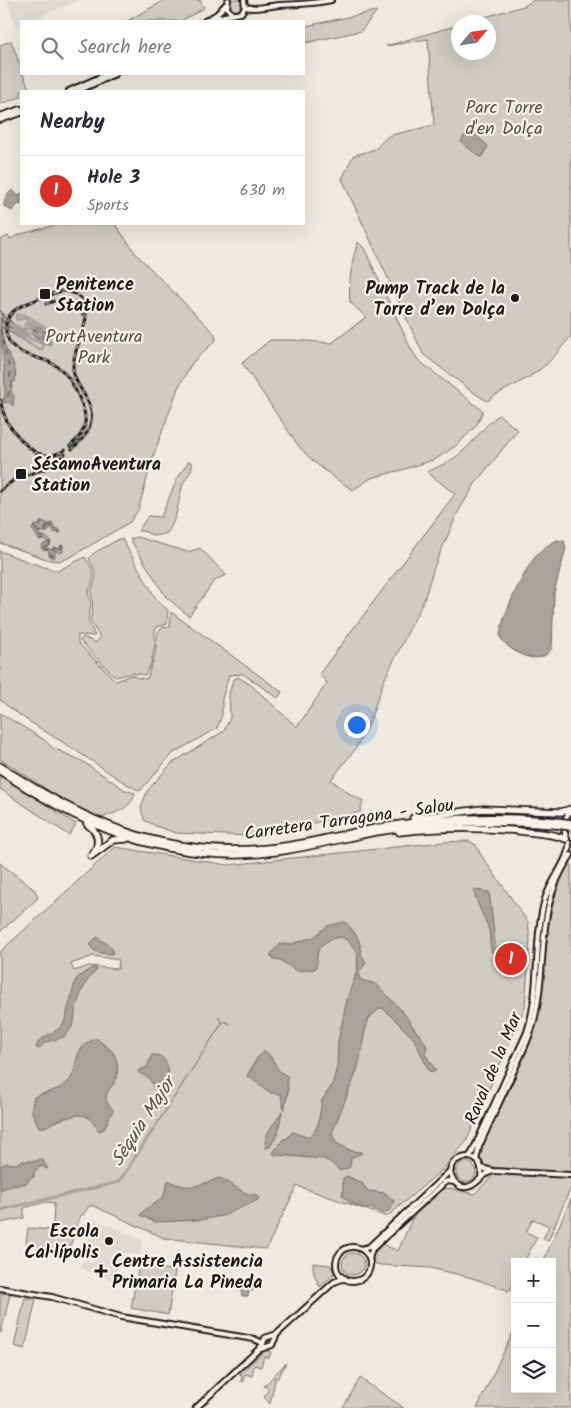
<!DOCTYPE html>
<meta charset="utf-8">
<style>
:root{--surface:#fff;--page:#f2f2f3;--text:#2b2b33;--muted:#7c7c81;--line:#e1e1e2;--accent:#d93025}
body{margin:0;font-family:Kalam,sans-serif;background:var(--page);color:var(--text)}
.controls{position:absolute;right:15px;bottom:15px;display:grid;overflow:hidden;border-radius:0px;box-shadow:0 5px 20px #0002}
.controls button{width:45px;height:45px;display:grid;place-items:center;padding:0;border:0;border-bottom:1px solid var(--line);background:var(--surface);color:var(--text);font:25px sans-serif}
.compass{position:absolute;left:451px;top:15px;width:45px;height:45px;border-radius:50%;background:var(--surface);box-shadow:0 5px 20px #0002;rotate:61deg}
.you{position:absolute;left:356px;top:724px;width:18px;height:18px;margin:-12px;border:4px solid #fff;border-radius:50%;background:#1a73e8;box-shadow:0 0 0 8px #1a73e833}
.badge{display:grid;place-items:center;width:32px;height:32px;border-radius:50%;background:var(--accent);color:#fff;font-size:16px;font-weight:700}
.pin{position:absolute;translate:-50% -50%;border:2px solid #fff;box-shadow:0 1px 5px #0006}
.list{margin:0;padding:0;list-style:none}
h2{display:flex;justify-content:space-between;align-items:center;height:65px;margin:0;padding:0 20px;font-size:21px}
h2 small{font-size:16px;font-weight:400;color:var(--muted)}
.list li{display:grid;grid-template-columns:32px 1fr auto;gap:15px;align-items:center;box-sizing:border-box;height:70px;padding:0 20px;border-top:1px solid var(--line)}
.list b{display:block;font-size:19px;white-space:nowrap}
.list p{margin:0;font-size:16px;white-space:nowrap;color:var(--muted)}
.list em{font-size:16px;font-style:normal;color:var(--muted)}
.icon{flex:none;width:28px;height:28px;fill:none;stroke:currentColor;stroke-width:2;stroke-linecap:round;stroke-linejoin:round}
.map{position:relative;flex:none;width:571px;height:1408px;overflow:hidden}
.search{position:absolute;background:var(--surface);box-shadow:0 5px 20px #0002;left:20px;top:20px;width:285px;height:55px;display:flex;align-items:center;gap:12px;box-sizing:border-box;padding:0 18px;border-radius:0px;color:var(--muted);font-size:19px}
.panel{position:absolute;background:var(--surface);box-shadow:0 5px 20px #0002;left:20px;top:90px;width:285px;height:135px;border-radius:0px}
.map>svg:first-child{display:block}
.built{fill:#dedbd1}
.green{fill:#cfccc3;stroke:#767470;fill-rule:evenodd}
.water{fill:#a6a39d;stroke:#6f6d69}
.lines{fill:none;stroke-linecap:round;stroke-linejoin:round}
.stream{stroke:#6f6d69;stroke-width:1}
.canal{stroke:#a6a39d;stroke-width:3}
.ferry{stroke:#535250;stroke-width:1;stroke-dasharray:6 5;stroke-linecap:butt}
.minor-casing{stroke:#1c1c1c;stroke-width:8}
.highway-casing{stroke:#1c1c1c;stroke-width:9}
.minor{stroke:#f7f3e8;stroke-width:4}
.highway{stroke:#f7f3e8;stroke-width:5.5}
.rail-casing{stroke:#1c1c1c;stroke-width:3}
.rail{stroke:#f7f3e8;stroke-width:1;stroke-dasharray:4;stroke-linecap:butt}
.highway-bridge-casing{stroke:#1c1c1c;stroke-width:9;stroke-linecap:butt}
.highway-bridge{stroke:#f7f3e8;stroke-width:5.5}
.poi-dot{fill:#1c1c1c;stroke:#f7f3e8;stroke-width:2}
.labels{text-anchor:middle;stroke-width:4.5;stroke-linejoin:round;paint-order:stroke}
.park-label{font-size:18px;fill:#52514e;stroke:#f7f3e8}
.poi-label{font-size:18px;font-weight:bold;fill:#1c1c1c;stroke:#f7f3e8;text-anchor:start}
.street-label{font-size:18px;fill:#1c1c1c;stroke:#f7f3e8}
.water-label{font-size:19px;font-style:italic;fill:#535250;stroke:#f7f3e8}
</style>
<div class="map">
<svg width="571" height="1408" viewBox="0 0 571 1408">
<rect width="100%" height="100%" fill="#eeeae0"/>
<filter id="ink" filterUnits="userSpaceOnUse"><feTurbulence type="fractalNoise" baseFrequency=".02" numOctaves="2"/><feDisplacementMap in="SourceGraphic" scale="10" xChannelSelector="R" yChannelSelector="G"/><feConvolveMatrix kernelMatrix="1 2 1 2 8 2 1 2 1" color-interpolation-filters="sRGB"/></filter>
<g filter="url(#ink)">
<g class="built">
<polygon points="7,0 79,0 30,21 21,21 21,25 16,27"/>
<polygon points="94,1219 143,1240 141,1255 125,1253 111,1280 80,1268 83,1260 93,1263 99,1249 87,1245"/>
</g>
<g class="green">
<circle cx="236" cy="6" r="7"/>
<polygon points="165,0 200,0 204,8 181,21 127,21"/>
<path d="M534,0h37v336c-10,12 -20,26 -33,35 -16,12 -35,18 -51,30l-17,-11 -47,-36 -81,-175 11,-23 22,-7 13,-13 46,-11 -6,-86 -42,7 72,-21v27h30v-30h-21l57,-16z"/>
<polygon points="376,11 376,12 361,31 304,43 304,27 306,26"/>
<polygon points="11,41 21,68 21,74 23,74 30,91 21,91 21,97 0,104 0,45"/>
<polygon points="60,224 115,224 137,255 215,334 216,340 192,363 178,388 154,454 138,510 130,522 69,558 59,561 49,560 0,543 0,240 8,236 10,239 21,234"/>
<path d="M358,242l6,6 47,101 7,11 65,51 -7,15 -19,19 -21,14 -31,10 -34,9 -18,12 -17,-11 -23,-18 -13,-13 -58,-85 28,-23h22l40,3 34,-26 -16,-15c-2,-18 2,-43 8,-60z"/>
<path d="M499,415l19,15 -41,51 -19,31 -24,55 -10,33 -40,80 -16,46 -12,22 -25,32 22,16 10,5 -3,11 -36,9 -74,15 -74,-3 -20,-7 -12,-6 -3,-12 6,-17 24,-27 53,-33 6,-13 -1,-24 4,-14 5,-3 13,8 46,42 30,-44 -8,-9 136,-180 -28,-22c13,-6 25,-11 35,-20 14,-12 22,-27 37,-37z"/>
<path d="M189,461l3,2c1,8 -6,14 -9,21 -6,19 -4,32 -16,49l-12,3 -12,-5h-5l10,-15 13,1 16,-38z"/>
<polygon points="137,537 188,552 200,548 226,575 214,581 189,616 166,597 130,539"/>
<path d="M119,539h3l36,63 10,8 -1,14 -10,3 -2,4v13l-4,20 -6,11 -12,-2 -18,4 -35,-36 3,-4 13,6 4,-6 -10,-16c4,-10 3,-19 1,-29 7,-18 6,-15 -2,-34l5,-5z"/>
<path d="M0,551l32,12 25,8 28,-14c9,15 12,19 3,35l3,12 -3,17 7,15 -17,-1v8l38,38 16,-6 6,3 9,1 8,-25 3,-22 5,-5h7l1,-15 111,80 -4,6 -35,-24 -14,1 -7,24v16l-5,13 -45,26 -32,37c-21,-10 -39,-25 -59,-37 -27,-18 -56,-33 -81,-54z"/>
<path d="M0,713l43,26 10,9 29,13 43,29 10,3c-3,16 -21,20 -34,25l-30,-13 -71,-46z"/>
<polygon points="0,775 76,824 69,835 0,789"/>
<path d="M469,841l7,4 5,10 47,67 2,18 -5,67 -59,135 -23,27 -56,48 -90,-31 -31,63 -102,-11 -70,-32h-5l-6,9h-2l-14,40 -41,-11 2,-16 23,2 2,-1 1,-26 -8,-1 -22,6v10l-24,5v-271l115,-105 113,18 215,-23zM93,956l26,4 -1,9 -29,-3 -15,5 -3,-7z"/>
<path d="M571,861v326l-23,54 -5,-2 6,-13 -16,-7 -7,13 11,5 -13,25h-9v17l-5,12 -41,-14 -39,-9 -49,-3 -8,-2 -1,-7 10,-12 16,7 13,-30 6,-8 27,-24 5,-1 25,6 19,-18 -2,-8 -12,-5 1,-13c20,-44 48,-91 59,-137 3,-10 3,-20 4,-30 4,-41 4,-87 28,-122z"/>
<polygon points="0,863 35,890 38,898 0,932"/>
<circle cx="466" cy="1172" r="10"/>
<polygon points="571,1199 571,1408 477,1408 515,1328 515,1389 552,1389 552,1262 543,1262"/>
<circle cx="353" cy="1264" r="11"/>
<polygon points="313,1263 330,1265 334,1272 333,1275 320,1287 314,1274"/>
<polygon points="139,1265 175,1271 168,1315 131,1308"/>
<polygon points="0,1293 10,1294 1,1333 0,1332"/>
<polygon points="25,1298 36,1299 25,1349 14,1346"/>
<polygon points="265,1350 271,1352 269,1358 264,1356 261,1367 254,1365 252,1376 245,1374 243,1382 241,1381 242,1376 239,1375"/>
<polygon points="286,1363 278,1378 274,1378 275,1380 270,1404 264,1397 269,1389 264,1386"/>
<polygon points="360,1378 404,1408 343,1408"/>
</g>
<g class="water">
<polygon points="470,131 488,146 482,157 480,157 461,142 464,136"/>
<path d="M13,190l5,6 3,-3v12l-3,-1 -6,7 -8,-5c0,-6 3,-13 9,-16z"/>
<path d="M0,310l6,8h2l7,8 12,8 -4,6 -22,-13c2,7 2,17 6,24 6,11 10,17 8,31l-2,-1 -2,11 3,4 -1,10 -4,-4 -9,1v-3l4,-1 1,-4 -1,-32 -4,-29v-13l3,1 -3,-4h3z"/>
<path d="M35,324l11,7 5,11 -1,3c-8,1 -12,-6 -18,-10l2,-2 -1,-6z"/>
<polygon points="41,521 47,523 46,530 48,524 52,523 55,529 59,529 61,532 58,533 54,532 51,526 48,532 42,532 38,533 40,536 44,536 51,541 50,546 45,547 52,550 53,547 60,549 60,546 63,545 63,552 59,553 55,550 55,557 53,558 49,556 49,551 43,550 41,548 42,545 48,543 44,539 39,540 32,529 35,524 38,526"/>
<path d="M557,540l7,1 2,7 -12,45 -2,55c-12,21 -43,4 -52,-11 0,-19 27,-73 40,-86 5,-4 11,-8 17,-11z"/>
<path d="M474,890l15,2 7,58 -1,6c-7,-8 -4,-16 -6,-26 -4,-13 -13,-26 -15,-40z"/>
<path d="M344,922c9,5 19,22 17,32l5,9 -7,9v6c6,5 13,3 19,8l25,26 13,19 5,5 6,11 -2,7 10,15v3l-6,-1 -15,-32 -27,-27 -5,-4 -3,1 -10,9 -4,13 -7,37 -26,65 4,10 16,8 9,1 1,1 -11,5 -1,9 -10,4 -10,-9 -6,-3 -49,-4 -2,-2 10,-14 5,-1 3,-5 3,-1 6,3 10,1 3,-2 5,-9 4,-25 10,-15 5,-18 1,-26 10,-46 9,-24 1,-18 -10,-12 -6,-4c-11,1 -24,6 -25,19 0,6 1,8 -2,13l-18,2 -17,-11 -6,-1 -4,-4 10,-11h11l23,-7 13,-11z"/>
<path d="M97,937l14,10 2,4 -1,3c-9,-1 -18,0 -22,-9z"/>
<path d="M92,968h4l1,2 -9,9 -8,16 -5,16 -1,12 -3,5 -7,9 -18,5 -8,7 -2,-2c4,-13 20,-12 27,-23 3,-4 11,-38 12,-43 4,-6 11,-9 17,-13z"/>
<path d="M94,1039h3c4,4 9,6 13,10 8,7 9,21 6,30 -4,10 -10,9 -10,22l7,9 -9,19 -5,2c-10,-14 -12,-19 -29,-14 -6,1 -11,3 -16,5 -5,3 -9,6 -15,5l-8,-17 3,-13c11,-5 24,-6 33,-14 15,-15 1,-31 27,-44z"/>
<polygon points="265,1051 271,1057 279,1071 287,1076 288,1093 284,1110 281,1094 271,1093 247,1076 257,1058"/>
<path d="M152,1055c20,-2 23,32 3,33l-6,-10 -10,-5 -1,-2 9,-4z"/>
<path d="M282,1111l-4,22 -8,14 -4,1c-5,-13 11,-26 16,-37z"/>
<polygon points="42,1159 48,1169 41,1166 34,1172 34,1177 30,1178 27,1183 8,1187 0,1190 0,1166 7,1163 16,1164 22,1161 36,1161"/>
<path d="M347,1176l15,7 6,8 17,2 9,8 -3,8 -6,4h-4l-9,-5 -6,1 -15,-6 -9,-8c2,-6 0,-11 1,-17z"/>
<path d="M219,1178c15,5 23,18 39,17l2,3 -2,2 -33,15 -24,5 -46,2 -15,-7c5,-8 16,-10 23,-18 3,-5 2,-11 5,-16h2c17,10 31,4 49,-3z"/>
<polygon points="247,1283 254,1290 249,1291 248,1296 242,1296 241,1291 238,1290 241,1284"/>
</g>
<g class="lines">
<g class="stream">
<polyline points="218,1017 222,1023"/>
<polyline points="153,1130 222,1023 224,1021 230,1024"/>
</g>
<g class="canal">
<polyline points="15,325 26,331"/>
<polyline points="37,327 24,318 17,320 16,315 25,315 48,329 50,341"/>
<polyline points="23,335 42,344 43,346 42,349 38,349 22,339 24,333 30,334 32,333 31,329 25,328 25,324 28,324 33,328"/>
<polyline points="0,1210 119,1182 153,1130"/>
</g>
<g class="ferry">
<polyline points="0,311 4,318 15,325"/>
<polyline points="0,319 3,321 5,327 10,327 14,329"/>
<polyline points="33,328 40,333 43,339 46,339 47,337 45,333 37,327"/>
<polyline points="0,329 10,371 10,381 13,384 10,387 7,399 0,401"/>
<polyline points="34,335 46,343 50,341"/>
<polyline points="60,533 59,531 55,530 51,525 48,526 48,531 45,531 46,525 43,523 40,524 40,532 37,531 37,526 34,527 40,537 44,538 50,543 49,545 43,547 45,549 50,550 51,556 54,555 53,549 56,548 61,550 62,545"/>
</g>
<defs>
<g id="minor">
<polyline points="228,0 227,8 232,14"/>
<path d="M245,7c12,3 22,-1 35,-2 17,-1 34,-1 51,-5"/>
<polyline points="205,21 217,14 226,4"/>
<polyline points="211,21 219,17 241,13 245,7 244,0"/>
<polyline points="69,91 107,74"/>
<polyline points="78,91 115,74"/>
<polyline points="0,116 21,109"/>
<polyline points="0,120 21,113"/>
<path d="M567,839c-5,-11 -4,-20 4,-29"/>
<path d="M469,1157l3,-4 55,-121c14,-43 6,-90 18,-133 5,-17 25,-41 24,-56"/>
<path d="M476,1160l3,-13c10,-23 21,-46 32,-70 8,-18 18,-36 23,-56 15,-59 -1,-111 37,-166"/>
<polyline points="481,1168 493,1171 571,1175"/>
<path d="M481,1177c6,-33 -45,-20 -27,4 3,4 8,7 13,6 10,-1 13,-12 26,-16"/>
<circle cx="353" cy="1264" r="17"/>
<polyline points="361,1249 369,1247 451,1170"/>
<polyline points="369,1259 372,1249 444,1183 447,1181 454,1182"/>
<polyline points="0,1288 52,1297 121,1317 254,1339 263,1343"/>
<polyline points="258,1350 272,1345 277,1334"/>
<polyline points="196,1408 258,1350 263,1344 265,1338 277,1334 334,1282 345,1278"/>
</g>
<g id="highway">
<path d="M0,766c82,54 156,89 257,83 40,-2 79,-14 119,-21 60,-11 119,-13 180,-7"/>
<path d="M0,771c73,49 144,83 234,84 48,0 95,-14 142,-23 60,-11 119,-12 180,-7"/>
<polyline points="413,818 483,809 561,812 571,809"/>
<path d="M87,824c10,7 14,17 7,28"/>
<path d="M399,832c43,-5 87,-5 129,0 13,1 26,2 38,7"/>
<polyline points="91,856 113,840 126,839"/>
</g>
</defs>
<use href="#minor" class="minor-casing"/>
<use href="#highway" class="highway-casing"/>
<use href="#minor" class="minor"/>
<use href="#highway" class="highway"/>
<defs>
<g id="rail">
<path d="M46,304c15,-7 30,-6 37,11"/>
<path d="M0,400c2,6 3,13 6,19 2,6 7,11 11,16 14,17 27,27 48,15"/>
<path d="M70,446c22,-18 17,-34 5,-57 -5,-10 -11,-20 -22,-25 -11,-7 -28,-7 -38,-16 -5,-4 -8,-10 -9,-16 -3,-22 19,-28 35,-34 7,-2 14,-6 21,-7 7,0 13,2 18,6 18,19 -9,50 -7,72 1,13 9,20 14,31 11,20 0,37 -15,49"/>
<polyline points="0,491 15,479 47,468 65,454"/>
</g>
</defs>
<use href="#rail" class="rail-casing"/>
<use href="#rail" class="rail"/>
<defs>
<g id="highway-bridge">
<polyline points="556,821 571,823"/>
<polyline points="556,825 571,827"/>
</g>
</defs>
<use href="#highway-bridge" class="highway-bridge-casing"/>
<use href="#highway-bridge" class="highway-bridge"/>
</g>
</g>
<g class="poi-dot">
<rect x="39" y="288" width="12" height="12" rx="2.5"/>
<circle cx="515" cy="298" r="5"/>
<rect x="15" y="468" width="12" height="12" rx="2.5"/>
<circle cx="109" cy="1241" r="5"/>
<path d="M98.5 1263.5h5v5h5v5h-5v5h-5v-5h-5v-5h5z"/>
</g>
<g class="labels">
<g class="park-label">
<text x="504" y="113">Parc Torre<tspan x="504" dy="21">d'en Dolça</tspan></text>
<text x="94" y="342">PortAventura<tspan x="94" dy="21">Park</tspan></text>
</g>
<g class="poi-label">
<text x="56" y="290">Penitence<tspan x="56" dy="21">Station</tspan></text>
<text x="505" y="294" text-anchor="end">Pump Track de la<tspan x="505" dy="21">Torre d’en Dolça</tspan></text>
<text x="32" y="470">SésamoAventura<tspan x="32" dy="21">Station</tspan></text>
<text x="99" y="1237" text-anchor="end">Escola<tspan x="99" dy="21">Cal·lípolis</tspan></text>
<text x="112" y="1267">Centre Assistencia<tspan x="112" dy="21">Primaria La Pineda</tspan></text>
</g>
<g class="street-label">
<text transform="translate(349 819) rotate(-8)" y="6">Carretera Tarragona - Salou</text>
<text transform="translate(493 1068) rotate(-67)" y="6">Raval de la Mar</text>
</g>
<g class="water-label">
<text transform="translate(142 1121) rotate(-57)" y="7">Sèquia Major</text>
</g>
</g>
</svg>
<div class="controls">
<button>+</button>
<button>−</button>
<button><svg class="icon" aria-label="layers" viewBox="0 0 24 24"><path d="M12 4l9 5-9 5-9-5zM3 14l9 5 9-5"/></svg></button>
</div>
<svg class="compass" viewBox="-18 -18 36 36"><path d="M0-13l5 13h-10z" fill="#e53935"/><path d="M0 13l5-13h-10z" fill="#7c7c81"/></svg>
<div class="you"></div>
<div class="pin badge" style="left:511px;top:959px">1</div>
<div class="search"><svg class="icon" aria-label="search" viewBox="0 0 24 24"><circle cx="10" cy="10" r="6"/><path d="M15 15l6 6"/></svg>Search here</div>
<section class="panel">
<h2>Nearby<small></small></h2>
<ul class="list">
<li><span class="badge">1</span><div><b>Hole 3</b><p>Sports</p></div><em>630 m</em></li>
</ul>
</section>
</div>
